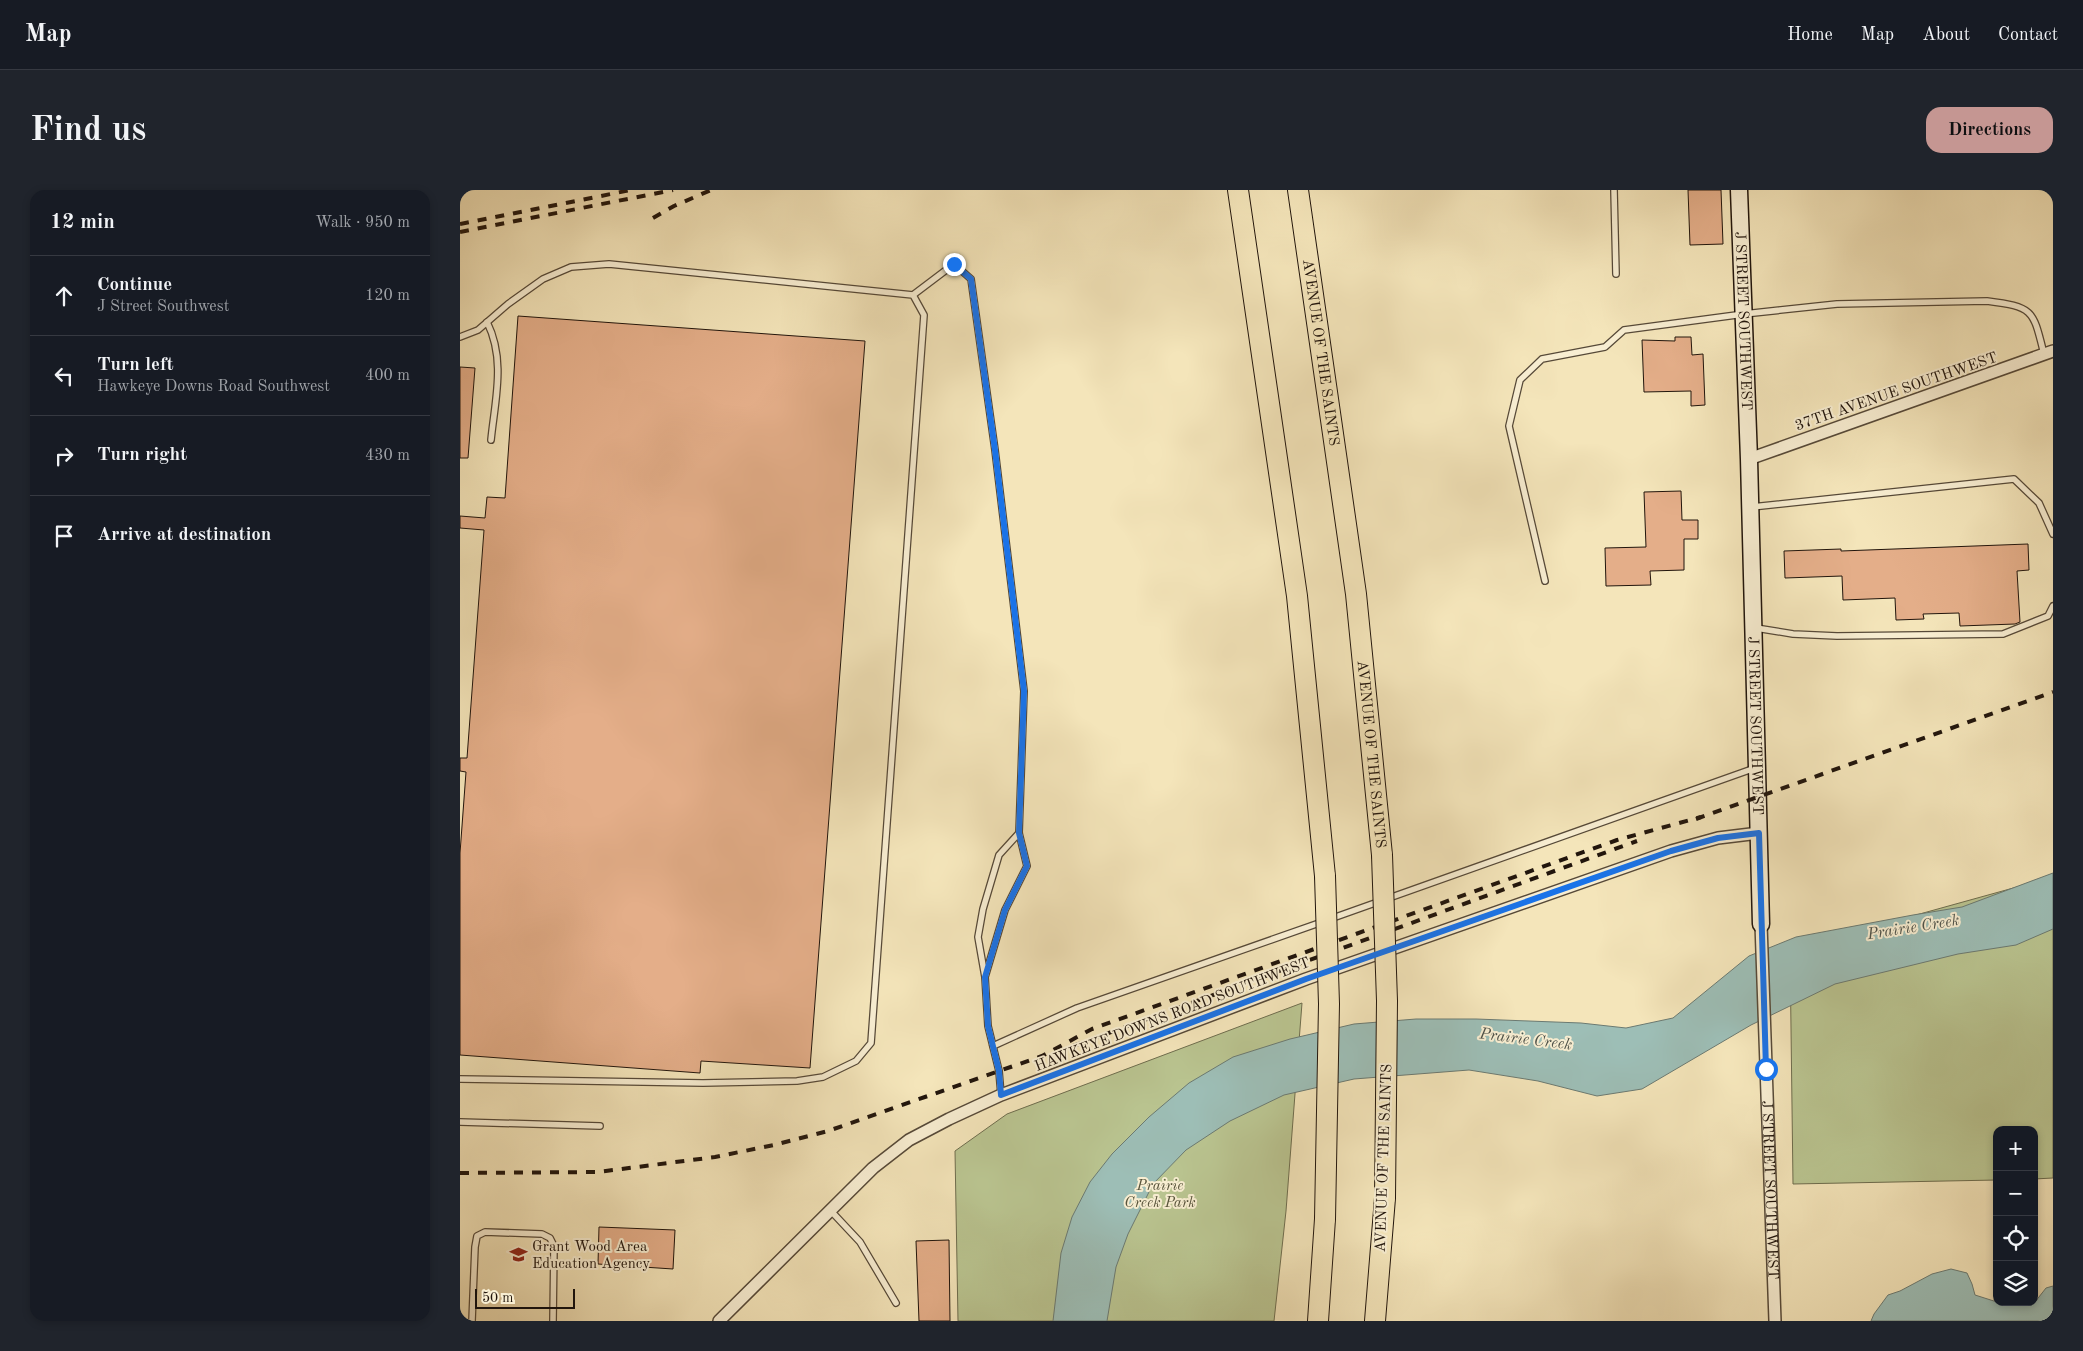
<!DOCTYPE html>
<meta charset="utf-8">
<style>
:root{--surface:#171b24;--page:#20242c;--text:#f1f3f6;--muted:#9ea1a6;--line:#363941;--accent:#c59692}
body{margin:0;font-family:"Old Standard TT",serif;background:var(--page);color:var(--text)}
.controls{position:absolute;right:15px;bottom:15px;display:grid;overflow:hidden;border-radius:10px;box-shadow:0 2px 8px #0003}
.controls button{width:45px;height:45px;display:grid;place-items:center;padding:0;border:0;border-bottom:1px solid var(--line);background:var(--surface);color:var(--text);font:25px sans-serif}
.scale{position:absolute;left:15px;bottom:12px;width:100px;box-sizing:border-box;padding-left:5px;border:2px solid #21150c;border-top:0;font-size:14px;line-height:18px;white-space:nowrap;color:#21150c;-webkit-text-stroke:4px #f8eed2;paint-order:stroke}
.stop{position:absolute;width:15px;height:15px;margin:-11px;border:4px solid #1a73e8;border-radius:50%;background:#fff}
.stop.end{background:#1a73e8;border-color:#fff;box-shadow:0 1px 5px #0008}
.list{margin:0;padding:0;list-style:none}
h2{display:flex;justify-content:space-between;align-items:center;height:65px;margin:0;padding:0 20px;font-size:21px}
h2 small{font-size:16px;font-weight:400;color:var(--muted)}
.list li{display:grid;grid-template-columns:32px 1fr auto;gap:15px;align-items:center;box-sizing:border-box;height:80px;padding:0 20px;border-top:1px solid var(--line)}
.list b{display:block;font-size:19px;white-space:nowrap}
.list p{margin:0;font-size:16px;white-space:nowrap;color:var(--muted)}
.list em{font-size:16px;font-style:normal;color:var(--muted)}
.icon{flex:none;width:28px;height:28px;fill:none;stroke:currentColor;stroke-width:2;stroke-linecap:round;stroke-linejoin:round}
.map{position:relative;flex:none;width:1593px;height:1131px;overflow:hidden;border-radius:15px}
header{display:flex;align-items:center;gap:30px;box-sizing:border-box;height:70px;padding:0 25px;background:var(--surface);border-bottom:1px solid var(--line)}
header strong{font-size:24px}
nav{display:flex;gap:28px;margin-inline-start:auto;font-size:18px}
.intro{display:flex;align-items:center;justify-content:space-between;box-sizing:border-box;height:120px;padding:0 30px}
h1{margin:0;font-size:35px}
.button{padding:12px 22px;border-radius:15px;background:var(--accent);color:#111;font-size:18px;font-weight:700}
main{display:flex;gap:30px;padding:0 30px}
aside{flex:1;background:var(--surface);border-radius:15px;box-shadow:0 2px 8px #0003}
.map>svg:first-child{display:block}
.green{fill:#bac591;stroke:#6e6d4e}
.water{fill:#9dbeb6;stroke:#6b7a72}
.building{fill:#e4ae89;stroke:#21150c}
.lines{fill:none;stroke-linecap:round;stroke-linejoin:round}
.lane-casing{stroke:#564938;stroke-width:8}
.street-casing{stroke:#564938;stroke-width:14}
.secondary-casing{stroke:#21150c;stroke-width:19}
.highway-casing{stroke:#21150c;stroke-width:22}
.lane{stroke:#f8eed2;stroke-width:5.5}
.street{stroke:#f8eed2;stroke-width:11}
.secondary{stroke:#f8eed2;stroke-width:16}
.highway{stroke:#f4e5ba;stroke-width:20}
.rail{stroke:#21150c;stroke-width:4;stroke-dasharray:9 9;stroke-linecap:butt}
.highway-bridge-casing{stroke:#21150c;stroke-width:22;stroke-linecap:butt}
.highway-bridge{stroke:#f4e5ba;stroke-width:20}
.route{stroke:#1a73e8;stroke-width:6}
.labels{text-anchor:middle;stroke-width:4;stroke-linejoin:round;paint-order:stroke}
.street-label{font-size:15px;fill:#21150c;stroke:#f8eed2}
.park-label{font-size:15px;font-style:italic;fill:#57533b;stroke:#f8eed2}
.poi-label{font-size:15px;fill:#21150c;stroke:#f8eed2;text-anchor:start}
.water-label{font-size:16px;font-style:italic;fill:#4c5048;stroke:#f8eed2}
</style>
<header>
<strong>Map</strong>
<nav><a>Home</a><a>Map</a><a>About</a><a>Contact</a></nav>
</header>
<div class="intro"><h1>Find us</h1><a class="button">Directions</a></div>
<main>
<aside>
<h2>12 min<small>Walk · 950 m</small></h2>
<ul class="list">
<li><svg class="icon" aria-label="ahead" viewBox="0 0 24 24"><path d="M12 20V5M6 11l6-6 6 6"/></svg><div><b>Continue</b><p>J Street Southwest</p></div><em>120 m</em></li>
<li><svg class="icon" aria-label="left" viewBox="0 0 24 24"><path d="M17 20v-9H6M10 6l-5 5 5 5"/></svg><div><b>Turn left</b><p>Hawkeye Downs Road Southwest</p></div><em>400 m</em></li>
<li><svg class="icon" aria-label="right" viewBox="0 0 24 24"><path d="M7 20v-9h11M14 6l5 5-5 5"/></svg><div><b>Turn right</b></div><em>430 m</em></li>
<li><svg class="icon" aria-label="arrive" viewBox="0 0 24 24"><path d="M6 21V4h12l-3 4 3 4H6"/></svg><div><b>Arrive at destination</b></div></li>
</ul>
</aside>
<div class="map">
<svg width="1593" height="1131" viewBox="0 0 1593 1131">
<rect width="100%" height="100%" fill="#f4e5ba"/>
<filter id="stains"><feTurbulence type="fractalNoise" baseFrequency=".004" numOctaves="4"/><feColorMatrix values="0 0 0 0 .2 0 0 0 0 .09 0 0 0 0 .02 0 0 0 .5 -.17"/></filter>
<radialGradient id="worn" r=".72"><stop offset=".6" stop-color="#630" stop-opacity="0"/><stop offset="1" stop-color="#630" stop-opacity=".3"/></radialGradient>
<g class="green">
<polygon points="1593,687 1593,988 1574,989 1574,940 1537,940 1537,990 1333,994 1330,760"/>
<polygon points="842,813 826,1021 814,1131 498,1131 495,961 547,924"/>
</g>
<g class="water">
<polygon points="1593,683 1593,739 1556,755 1498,764 1375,794 1291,835 1182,899 1137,906 1078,891 1009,880 894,889 824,905 770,931 726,960 693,994 668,1044 656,1077 647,1131 593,1131 601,1063 612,1027 630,992 652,964 689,927 729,893 773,867 830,849 894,834 956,829 1016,829 1121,833 1166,838 1213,828 1289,766 1336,747 1453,725 1502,717"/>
<polygon points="1491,1079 1507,1083 1512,1094 1515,1105 1537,1112 1575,1112 1586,1098 1593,1096 1593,1131 1411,1131 1414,1124 1428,1105 1440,1101 1472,1084"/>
</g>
<g class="building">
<polygon points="1228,0 1261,0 1263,54 1230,55"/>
<polygon points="58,126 405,151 350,878 241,871 240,883 0,865 0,663 6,582 0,581 0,568 7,568 24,340 0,338 0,326 25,328 27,307 45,308"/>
<polygon points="1215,147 1231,147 1232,165 1243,164 1245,215 1231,216 1231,201 1184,202 1182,150 1215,151"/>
<polygon points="0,177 15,178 8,268 0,268"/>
<polygon points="1221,301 1222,330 1238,330 1238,349 1224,349 1224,380 1190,381 1191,395 1146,396 1145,358 1186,357 1184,302"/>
<polygon points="1568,354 1569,380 1557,381 1560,432 1555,434 1500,436 1499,423 1463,424 1464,429 1436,430 1435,408 1383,410 1382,386 1325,388 1324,361 1381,359 1381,361"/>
<polygon points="139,1037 215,1040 213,1079 138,1074"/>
<polygon points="489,1050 490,1131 459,1131 456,1051"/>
</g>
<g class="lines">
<defs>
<g id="lane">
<polyline points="1154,0 1156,84"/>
<polyline points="453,105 494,74 511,89 535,260 564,501 559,643 567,676 545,720 525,787 518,747 523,719 539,665 559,643"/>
<path d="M27,132c19,38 8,78 4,118"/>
<polyline points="0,147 18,140 48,114 83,89 111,77 149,74 453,105 464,125 411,853 396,871 363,887 337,891 243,893 0,889"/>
<polyline points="1292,317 1554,289 1579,313 1593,344"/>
<path d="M1085,391l-36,-155 11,-46 22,-21 63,-12 19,-17 120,-16 93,-10 150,-3c47,6 46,9 57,53"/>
<polyline points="1296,438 1333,444 1377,446 1543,444 1588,426 1593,416"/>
<polyline points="870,729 1295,578"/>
<polyline points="525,787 528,836 539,881 541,905"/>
<polyline points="533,856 617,818 862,732"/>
<polyline points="0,932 140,936"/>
<polyline points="371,1021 400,1052 436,1113"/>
<polyline points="12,1131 15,1057 17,1046 25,1042 82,1044 90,1048 94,1056 93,1131"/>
</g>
<g id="street">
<polyline points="1289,269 1593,161"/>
<path id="s1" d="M1301,734l14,397"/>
<polyline points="259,1131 413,978 449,950 489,929 541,905 846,789 1211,661 1258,648 1299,643"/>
</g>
<g id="secondary">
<path id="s2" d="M1279,0l10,269 12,465"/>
</g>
<g id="highway">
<polyline points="778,0 837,406 865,686"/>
<path id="s3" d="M838,0l58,404 26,261"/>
<polyline points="858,1131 865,1029"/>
<polyline points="915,1131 925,1008"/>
</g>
</defs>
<use href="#lane" class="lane-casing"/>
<use href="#street" class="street-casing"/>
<use href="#secondary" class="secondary-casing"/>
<use href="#highway" class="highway-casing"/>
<use href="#lane" class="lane"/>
<use href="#street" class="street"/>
<use href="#secondary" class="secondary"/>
<use href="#highway" class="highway"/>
<g class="rail">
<polyline points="193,28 214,16 251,0"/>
<polyline points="0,34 171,0"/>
<polyline points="0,42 213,0"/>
<polyline points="1236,629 1593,502"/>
<polyline points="613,856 1177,651"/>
<polyline points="0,983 138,982 255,967 314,955 368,941 582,866 632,839 1157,650 1241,627"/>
</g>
<defs>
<g id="highway-bridge">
<polyline points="922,665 927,811 925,1008"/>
<polyline points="865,686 869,814 865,1029"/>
</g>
</defs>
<use href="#highway-bridge" class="highway-bridge-casing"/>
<use href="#highway-bridge" class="highway-bridge"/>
</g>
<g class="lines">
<polyline class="route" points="494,74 511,89 535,260 564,501 559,643 567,676 545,720 525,787 528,836 539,881 541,905 846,789 1211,661 1258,648 1299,643 1306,879"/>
</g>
<defs>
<symbol id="school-bare" viewBox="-9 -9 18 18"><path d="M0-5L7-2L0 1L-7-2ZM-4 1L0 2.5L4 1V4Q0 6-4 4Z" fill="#8f2418" stroke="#f8eed2" stroke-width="2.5" paint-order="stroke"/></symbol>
</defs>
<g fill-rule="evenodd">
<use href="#school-bare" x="46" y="1052" width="25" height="25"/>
</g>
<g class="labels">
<g class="street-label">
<text dy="5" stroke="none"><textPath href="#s2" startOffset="131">J STREET SOUTHWEST</textPath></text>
<text dy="5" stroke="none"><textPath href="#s3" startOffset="164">AVENUE OF THE SAINTS</textPath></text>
<text transform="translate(1436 201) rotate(-19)" y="5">37TH AVENUE SOUTHWEST</text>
<text dy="5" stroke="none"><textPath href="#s2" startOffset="536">J STREET SOUTHWEST</textPath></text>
<text dy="5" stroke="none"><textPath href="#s3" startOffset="569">AVENUE OF THE SAINTS</textPath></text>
<text transform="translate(712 824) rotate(-21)" y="5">HAWKEYE DOWNS ROAD SOUTHWEST</text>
<text transform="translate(923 968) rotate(-88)" y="5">AVENUE OF THE SAINTS</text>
<text dy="5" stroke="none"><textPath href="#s1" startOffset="266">J STREET SOUTHWEST</textPath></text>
</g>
<g class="park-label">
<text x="700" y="1000">Prairie<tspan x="700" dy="17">Creek Park</tspan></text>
</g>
<g class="poi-label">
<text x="72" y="1061">Grant Wood Area<tspan x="72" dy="17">Education Agency</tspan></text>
</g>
<g class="water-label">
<text transform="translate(1453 736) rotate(-9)" y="6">Prairie Creek</text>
<text transform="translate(1066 848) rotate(7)" y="6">Prairie Creek</text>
</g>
</g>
<rect width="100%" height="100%" filter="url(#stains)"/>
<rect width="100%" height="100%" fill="url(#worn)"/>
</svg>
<div class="controls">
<button>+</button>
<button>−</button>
<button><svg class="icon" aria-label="locate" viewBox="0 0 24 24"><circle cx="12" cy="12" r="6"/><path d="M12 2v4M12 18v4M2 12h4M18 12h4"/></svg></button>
<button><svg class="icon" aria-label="layers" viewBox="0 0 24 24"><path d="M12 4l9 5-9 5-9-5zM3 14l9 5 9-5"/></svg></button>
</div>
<div class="scale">50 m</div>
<div class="stop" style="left:1306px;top:879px"></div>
<div class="stop end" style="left:494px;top:74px"></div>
</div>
</main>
